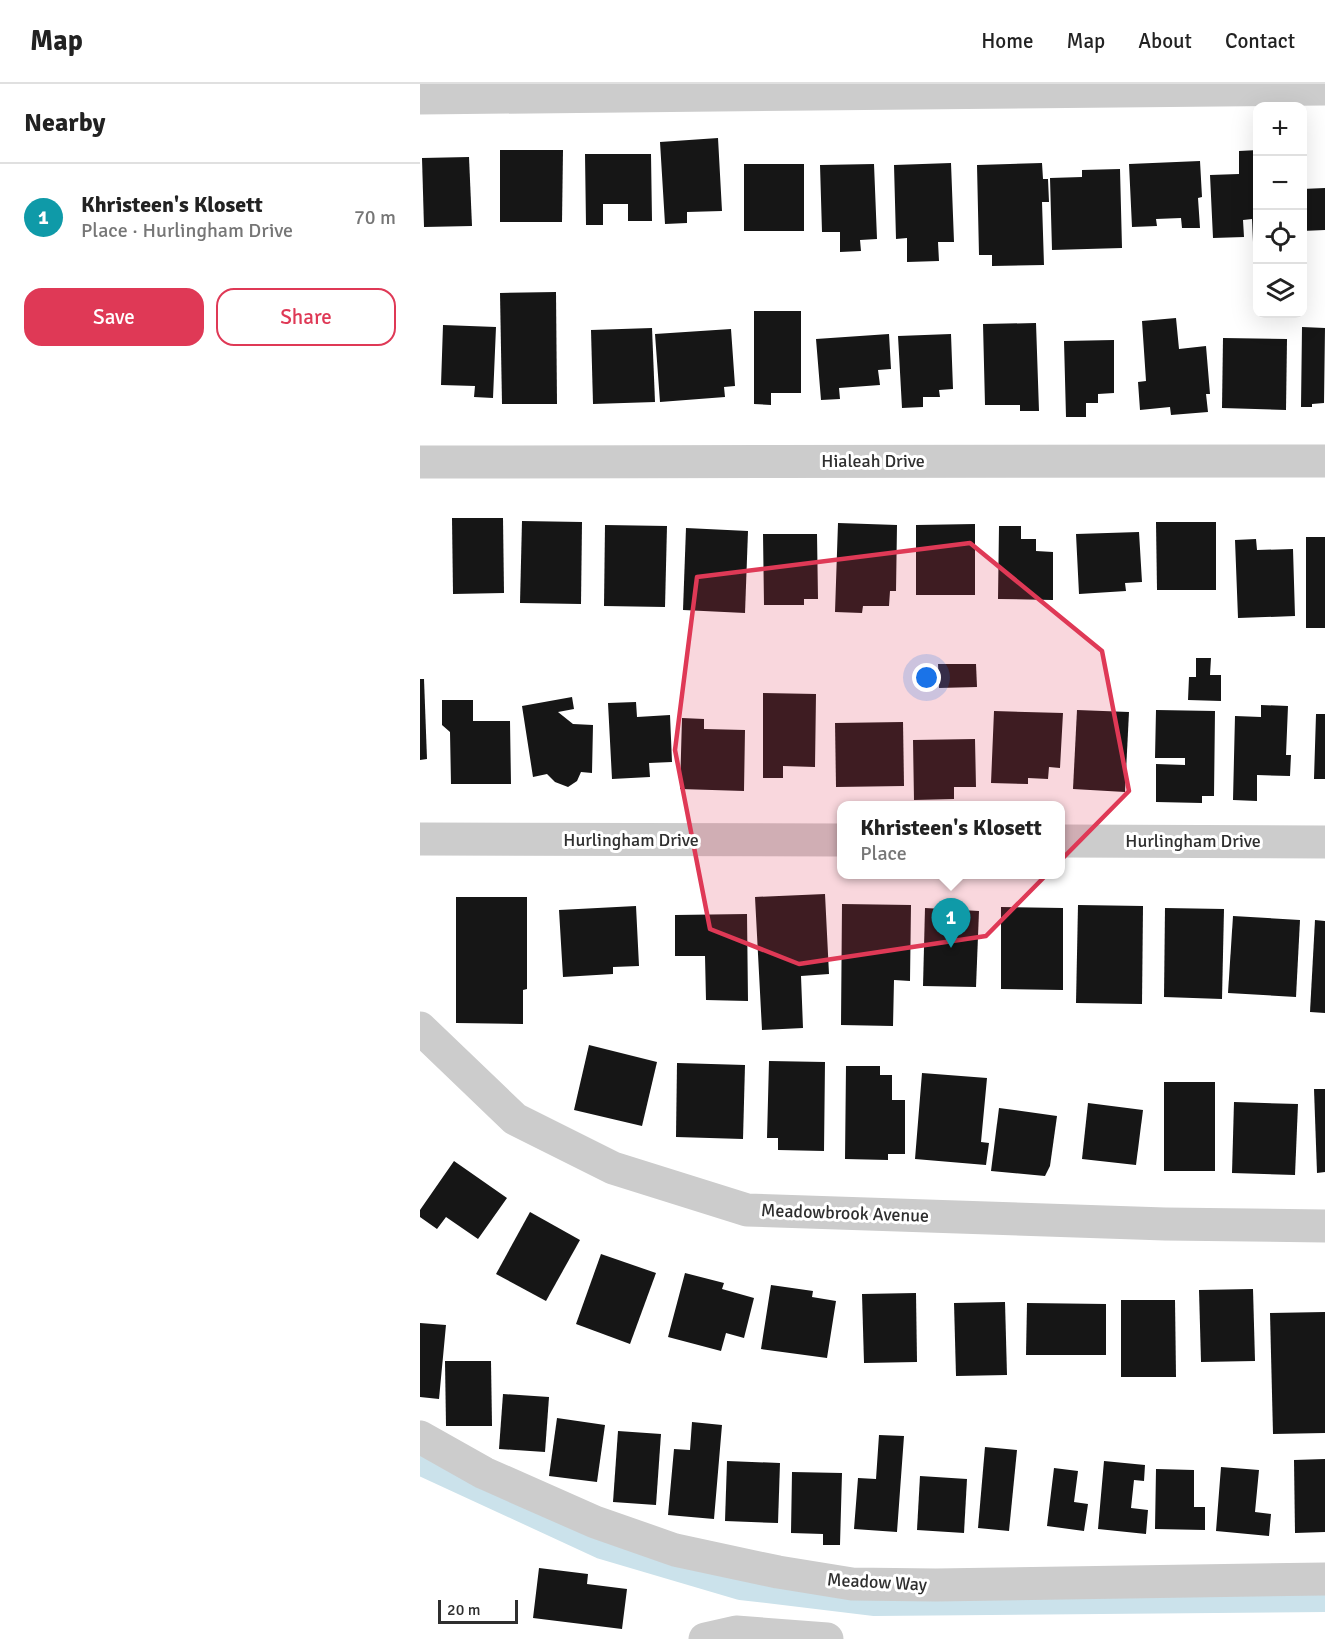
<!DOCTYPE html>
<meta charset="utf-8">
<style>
:root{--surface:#fff;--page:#f6f6f6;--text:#222;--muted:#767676;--line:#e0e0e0;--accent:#df3956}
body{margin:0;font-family:Signika,sans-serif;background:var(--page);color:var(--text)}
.controls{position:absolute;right:18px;top:18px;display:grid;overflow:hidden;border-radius:12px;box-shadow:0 6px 24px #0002}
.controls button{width:54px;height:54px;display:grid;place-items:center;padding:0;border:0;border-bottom:2px solid var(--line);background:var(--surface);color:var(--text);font:30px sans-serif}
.scale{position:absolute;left:18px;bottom:15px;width:80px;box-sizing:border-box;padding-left:6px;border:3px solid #2f2f2f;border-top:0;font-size:16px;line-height:21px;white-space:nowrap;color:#2f2f2f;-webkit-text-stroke:4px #fff;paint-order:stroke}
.you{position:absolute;left:507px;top:594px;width:21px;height:21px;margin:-15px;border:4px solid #fff;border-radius:50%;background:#1a73e8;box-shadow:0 0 0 9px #1a73e833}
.badge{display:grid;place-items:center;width:39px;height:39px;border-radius:50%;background:var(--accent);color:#fff;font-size:20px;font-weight:700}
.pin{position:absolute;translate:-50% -50px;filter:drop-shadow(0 2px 3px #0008)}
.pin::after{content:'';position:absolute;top:32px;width:21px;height:18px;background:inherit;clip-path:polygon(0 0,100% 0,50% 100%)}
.popup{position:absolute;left:417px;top:717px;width:228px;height:78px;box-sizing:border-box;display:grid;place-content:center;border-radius:12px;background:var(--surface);filter:drop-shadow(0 2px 4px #0005);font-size:20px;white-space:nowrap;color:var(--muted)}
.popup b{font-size:22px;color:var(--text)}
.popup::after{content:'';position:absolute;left:50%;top:100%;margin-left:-12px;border:12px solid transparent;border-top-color:var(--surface)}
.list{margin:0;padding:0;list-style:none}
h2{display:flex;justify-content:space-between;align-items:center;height:78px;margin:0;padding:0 24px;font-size:26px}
h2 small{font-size:20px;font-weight:400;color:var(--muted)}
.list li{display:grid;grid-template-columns:39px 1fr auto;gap:18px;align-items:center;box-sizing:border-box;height:108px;padding:0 24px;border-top:2px solid var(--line)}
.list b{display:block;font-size:22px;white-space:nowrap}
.list p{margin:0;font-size:20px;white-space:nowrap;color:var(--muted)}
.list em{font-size:20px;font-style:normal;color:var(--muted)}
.actions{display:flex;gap:12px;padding:18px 24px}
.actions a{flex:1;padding:14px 0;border:2px solid var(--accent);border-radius:18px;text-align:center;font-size:21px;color:var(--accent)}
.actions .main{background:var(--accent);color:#fff}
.icon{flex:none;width:33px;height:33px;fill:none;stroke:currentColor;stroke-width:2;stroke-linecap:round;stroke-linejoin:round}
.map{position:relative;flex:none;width:905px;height:1555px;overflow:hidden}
header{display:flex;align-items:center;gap:36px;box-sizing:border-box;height:84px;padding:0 30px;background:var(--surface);border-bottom:2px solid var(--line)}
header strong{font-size:28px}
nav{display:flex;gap:33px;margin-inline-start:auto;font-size:21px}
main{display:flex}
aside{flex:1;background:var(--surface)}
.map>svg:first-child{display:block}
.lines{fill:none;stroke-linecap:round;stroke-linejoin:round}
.canal{stroke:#cbe2eb;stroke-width:28}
.building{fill:#161616}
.minor{stroke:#ccc;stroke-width:33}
.marked{fill:#df3956;fill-opacity:0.2;stroke:#df3956;stroke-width:4.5;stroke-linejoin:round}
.labels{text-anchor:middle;stroke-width:6;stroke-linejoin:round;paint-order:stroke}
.street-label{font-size:18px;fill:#2f2f2f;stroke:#fff}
</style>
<header>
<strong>Map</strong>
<nav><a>Home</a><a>Map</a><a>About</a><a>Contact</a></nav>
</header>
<main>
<aside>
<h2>Nearby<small></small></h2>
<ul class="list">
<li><span class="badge" style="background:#0f9aa8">1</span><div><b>Khristeen's Klosett</b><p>Place · Hurlingham Drive</p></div><em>70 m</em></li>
</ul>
<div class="actions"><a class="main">Save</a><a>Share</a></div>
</aside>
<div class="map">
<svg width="905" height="1555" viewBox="0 0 905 1555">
<rect width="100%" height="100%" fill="#fff"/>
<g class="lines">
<polyline class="canal" points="0,1377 182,1461 321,1502 455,1518 905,1514"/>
</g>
<g class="building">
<polygon points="298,54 302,127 267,128 267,139 245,140 240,58"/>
<polygon points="80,66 143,66 142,138 80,138"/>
<polygon points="838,66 838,158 833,158 832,135 823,136 824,153 793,154 790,91 819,90 819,67"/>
<polygon points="165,70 231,70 232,137 208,137 208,120 183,120 183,141 166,141"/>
<polygon points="49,73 52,142 4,143 2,74"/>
<polygon points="780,77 782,113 778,114 780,144 762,144 761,134 736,135 737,142 712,143 709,80"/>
<polygon points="531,79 534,158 518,158 519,177 487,178 487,154 476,155 474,81"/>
<polygon points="622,79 623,95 628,95 629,118 622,118 624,181 572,182 572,171 559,171 557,81"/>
<rect x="324" y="80" width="60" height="67"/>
<polygon points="454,80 457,155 440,156 441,167 420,168 420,148 402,148 400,81"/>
<polygon points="700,85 702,164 632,166 630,94 662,93 662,86"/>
<polygon points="905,104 905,146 882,147 882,105"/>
<polygon points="136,208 137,320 82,320 80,209"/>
<polygon points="334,227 381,227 381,309 351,309 351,321 334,320"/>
<polygon points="756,234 759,265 786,262 790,310 786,310 788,328 751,331 750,323 720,326 718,298 726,297 722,237"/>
<polygon points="616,239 619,327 600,327 600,321 565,321 563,240"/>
<polygon points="23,241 76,243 73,314 54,313 55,302 21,301"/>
<polygon points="882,243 905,244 904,319 892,320 892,323 881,323"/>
<polygon points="232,244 235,318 173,320 171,246"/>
<polygon points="311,245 315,302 304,303 305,313 240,318 235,250"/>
<polygon points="469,250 471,285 458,286 460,301 419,304 420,315 401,316 396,255"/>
<polygon points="531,250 533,305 519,306 520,313 503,313 503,323 482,324 478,252"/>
<polygon points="803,254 867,255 866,326 802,324"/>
<polygon points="694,256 694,309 678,310 678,319 666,319 666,333 646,333 644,257"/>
<polygon points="32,434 83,434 84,509 33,510"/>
<polygon points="102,437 162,438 161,520 100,519"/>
<polygon points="736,438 796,438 796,506 737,506"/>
<polygon points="418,439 477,441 476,507 470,507 469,522 443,522 442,529 415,528"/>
<polygon points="555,440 555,511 496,511 496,441"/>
<polygon points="185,441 247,442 245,523 184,522"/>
<polygon points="579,442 601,442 601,455 616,455 616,467 633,468 633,516 578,515"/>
<polygon points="266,444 328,447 325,529 263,526"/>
<polygon points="719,448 722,498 705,499 706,507 659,510 656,450"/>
<polygon points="343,450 397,450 398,515 384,515 384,521 344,521"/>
<rect x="886" y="453" width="19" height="91"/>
<polygon points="836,455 837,466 873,465 875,532 818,534 815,456"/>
<polygon points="776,574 791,574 790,591 801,591 801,617 768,616 769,593 776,593"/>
<polygon points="518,580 556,580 557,603 519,604"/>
<polygon points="0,595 4,595 7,675 0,676"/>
<polygon points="343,609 396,610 395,683 363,682 363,694 343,694"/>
<polygon points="152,613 154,625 138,628 153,640 173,641 172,689 161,688 157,697 148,703 135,698 127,690 113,693 102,622"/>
<polygon points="22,616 53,616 53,637 90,637 91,700 31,700 30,648 22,641"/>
<polygon points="216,618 217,633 250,631 252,678 229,679 230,693 192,695 188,619"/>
<polygon points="841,621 868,622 866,671 871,671 870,692 837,691 837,717 813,716 815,632 841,633"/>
<polygon points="657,626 709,628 705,708 653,705"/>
<polygon points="736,626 795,627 794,712 782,712 782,719 736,718 736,680 765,681 765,674 735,674"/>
<polygon points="574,627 643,629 640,684 629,683 628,695 608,694 608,700 571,699"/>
<polygon points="896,630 905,630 905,695 894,695"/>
<polygon points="262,634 284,635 284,645 325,646 324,707 260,705"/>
<polygon points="483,638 484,702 416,703 415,639"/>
<polygon points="555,655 556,703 534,703 534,715 494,716 493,656"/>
<polygon points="405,810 409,890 381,892 383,944 342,946 335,813"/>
<polygon points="36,813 107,813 107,905 103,906 103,940 36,939"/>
<polygon points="422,820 491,821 490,897 474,896 473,942 421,941"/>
<polygon points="658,821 723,822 722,920 656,919"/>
<polygon points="216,822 219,882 193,883 193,890 143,893 139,826"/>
<polygon points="581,823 643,824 643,906 581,905"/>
<polygon points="505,824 559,827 556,903 503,902"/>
<polygon points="745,824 804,825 802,915 744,913"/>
<polygon points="327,830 328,917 286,916 285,872 255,872 255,831"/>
<polygon points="813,832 880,836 876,913 808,909"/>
<polygon points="895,836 905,837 905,929 890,928"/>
<polygon points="169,961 237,978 222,1042 154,1026"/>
<polygon points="349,977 405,978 404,1067 358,1066 358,1054 347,1054"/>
<polygon points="257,979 325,981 323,1055 256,1053"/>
<polygon points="426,982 460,982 460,991 472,991 472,1016 485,1016 485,1070 468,1070 468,1076 425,1075"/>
<polygon points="502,989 567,994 561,1058 569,1059 566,1081 495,1075"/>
<rect x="744" y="998" width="51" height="89"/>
<polygon points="894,1005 905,1005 905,1088 897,1089"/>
<polygon points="814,1018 878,1020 875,1091 812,1089"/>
<polygon points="668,1019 723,1026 716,1081 662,1075"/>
<polygon points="579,1024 637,1032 630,1082 625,1092 571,1087"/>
<polygon points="34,1077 87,1114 58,1155 26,1133 17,1145 0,1133 0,1126"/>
<polygon points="110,1128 160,1156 126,1217 76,1190"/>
<polygon points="181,1170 236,1189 210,1260 156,1240"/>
<polygon points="265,1189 304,1199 302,1205 334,1214 324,1254 306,1249 301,1267 248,1253"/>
<polygon points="351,1201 393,1207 392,1213 416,1217 407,1274 341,1265"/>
<polygon points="833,1205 835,1277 781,1278 779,1206"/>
<polygon points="496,1209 497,1278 444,1279 442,1210"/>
<polygon points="701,1216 755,1216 756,1293 701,1293"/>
<polygon points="585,1218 587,1291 536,1292 534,1219"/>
<polygon points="607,1219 686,1220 686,1271 606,1271"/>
<polygon points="905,1228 905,1349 853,1350 850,1229"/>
<polygon points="0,1239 26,1241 19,1315 0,1313"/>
<polygon points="25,1277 71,1277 72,1342 26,1342"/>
<polygon points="83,1310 129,1313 125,1368 79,1365"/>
<polygon points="137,1334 185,1341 177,1398 129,1392"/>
<polygon points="272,1338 302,1341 294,1435 248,1431 254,1365 270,1366"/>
<polygon points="198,1347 241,1350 236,1421 193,1418"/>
<polygon points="459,1351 484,1352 477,1448 434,1445 438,1394 456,1395"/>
<polygon points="565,1363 597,1366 589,1447 558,1444"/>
<polygon points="905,1375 905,1448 875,1449 874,1376"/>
<polygon points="307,1377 360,1379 358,1439 305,1437"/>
<polygon points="684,1377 725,1381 724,1397 714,1396 711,1424 728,1426 726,1450 678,1445"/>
<polygon points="801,1383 839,1386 835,1428 851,1430 849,1452 796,1447"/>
<polygon points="634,1384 658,1387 654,1418 668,1420 664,1447 627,1442"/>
<polygon points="736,1385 774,1386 774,1423 785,1423 785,1446 735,1445"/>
<polygon points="372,1388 422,1389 420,1461 403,1461 403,1450 371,1449"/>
<polygon points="500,1392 547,1395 544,1449 497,1446"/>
<polygon points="119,1484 168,1490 167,1500 207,1505 202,1545 113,1534"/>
</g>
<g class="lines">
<g class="minor">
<polyline points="0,14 905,5"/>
<polyline points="0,378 905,377"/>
<polyline points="0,755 422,756"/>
<polyline points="640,757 905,758"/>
<polyline points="0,944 95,1035 193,1084 327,1126 745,1140 905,1142"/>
<polyline points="0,1353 64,1389 175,1438 255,1466 358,1488 432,1500 516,1501 905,1495"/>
<polyline points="285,1555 316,1548 407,1555"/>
</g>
</g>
<path class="marked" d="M550,459l132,108 27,140 -143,145 -187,28 -89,-35 -35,-179 22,-173z"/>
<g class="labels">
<g class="street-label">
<text x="453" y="383">Hialeah Drive</text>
<text x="211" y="762">Hurlingham Drive</text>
<text x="773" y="763">Hurlingham Drive</text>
<text transform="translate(425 1129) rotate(2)" y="6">Meadowbrook Avenue</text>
<text transform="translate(457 1498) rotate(3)" y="6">Meadow Way</text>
</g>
</g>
</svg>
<div class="controls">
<button>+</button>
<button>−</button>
<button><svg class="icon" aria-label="locate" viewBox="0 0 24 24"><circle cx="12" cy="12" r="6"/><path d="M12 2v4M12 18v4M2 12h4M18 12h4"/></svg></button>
<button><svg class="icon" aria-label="layers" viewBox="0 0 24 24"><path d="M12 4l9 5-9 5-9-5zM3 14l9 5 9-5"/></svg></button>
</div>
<div class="scale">20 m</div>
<div class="you"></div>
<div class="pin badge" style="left:531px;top:864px;background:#0f9aa8">1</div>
<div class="popup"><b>Khristeen's Klosett</b>Place</div>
</div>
</main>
